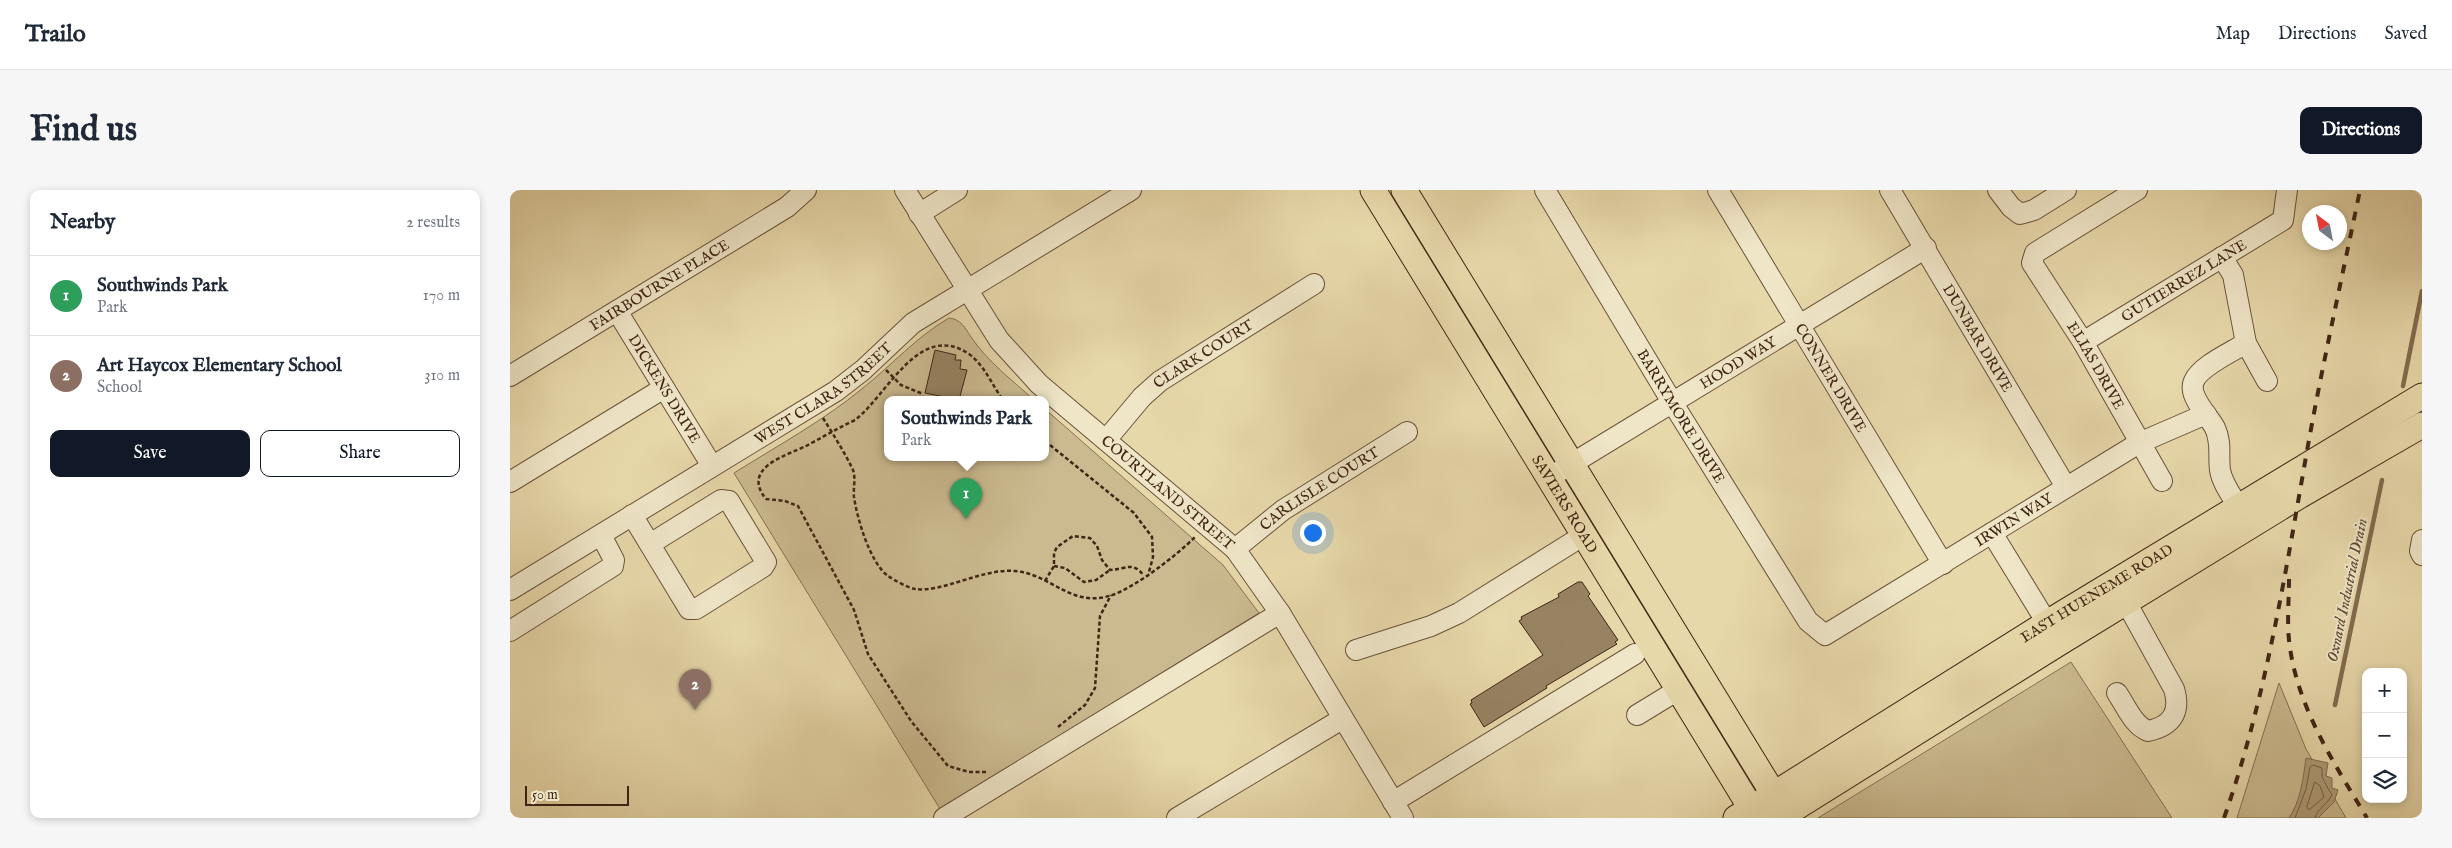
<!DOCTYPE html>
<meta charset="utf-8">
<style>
:root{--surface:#fff;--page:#f6f6f7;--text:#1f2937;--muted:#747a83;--line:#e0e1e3;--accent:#111827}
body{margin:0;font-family:"IM FELL English",serif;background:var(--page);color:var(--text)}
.controls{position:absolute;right:15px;bottom:15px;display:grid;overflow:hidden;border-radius:10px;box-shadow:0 2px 8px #0003}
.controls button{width:45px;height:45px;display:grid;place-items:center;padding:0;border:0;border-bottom:1px solid var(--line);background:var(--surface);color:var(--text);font:25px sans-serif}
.compass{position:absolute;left:1792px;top:15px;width:45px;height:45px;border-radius:50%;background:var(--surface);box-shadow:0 2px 8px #0003;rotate:328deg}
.scale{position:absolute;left:15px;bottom:12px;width:104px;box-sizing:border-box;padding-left:5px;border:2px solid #402514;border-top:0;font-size:14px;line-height:18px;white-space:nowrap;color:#402514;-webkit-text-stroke:4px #efe6c8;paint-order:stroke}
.you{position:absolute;left:802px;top:342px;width:18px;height:18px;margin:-12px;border:4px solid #fff;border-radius:50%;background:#1a73e8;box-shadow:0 0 0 8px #1a73e833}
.badge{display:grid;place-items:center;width:32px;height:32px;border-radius:50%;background:var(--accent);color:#fff;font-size:16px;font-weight:700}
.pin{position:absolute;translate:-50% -41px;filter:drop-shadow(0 1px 2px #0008)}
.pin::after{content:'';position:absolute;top:26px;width:18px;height:15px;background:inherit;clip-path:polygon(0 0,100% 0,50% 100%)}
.popup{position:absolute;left:374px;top:206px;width:165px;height:65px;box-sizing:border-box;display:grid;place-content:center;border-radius:10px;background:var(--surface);filter:drop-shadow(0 1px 4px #0005);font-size:16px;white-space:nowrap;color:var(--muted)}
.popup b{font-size:19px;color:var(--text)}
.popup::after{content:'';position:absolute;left:50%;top:100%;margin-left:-10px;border:10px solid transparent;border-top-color:var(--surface)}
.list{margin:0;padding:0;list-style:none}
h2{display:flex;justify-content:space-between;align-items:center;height:65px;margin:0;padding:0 20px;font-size:21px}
h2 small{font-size:16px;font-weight:400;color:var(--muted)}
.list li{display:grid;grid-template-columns:32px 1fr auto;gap:15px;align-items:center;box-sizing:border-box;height:80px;padding:0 20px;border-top:1px solid var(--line)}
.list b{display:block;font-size:19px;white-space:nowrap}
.list p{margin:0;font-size:16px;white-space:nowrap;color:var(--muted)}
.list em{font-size:16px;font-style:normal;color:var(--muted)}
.actions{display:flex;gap:10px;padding:15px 20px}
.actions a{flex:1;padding:11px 0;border:1px solid var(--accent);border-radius:10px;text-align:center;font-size:18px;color:var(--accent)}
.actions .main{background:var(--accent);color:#fff}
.icon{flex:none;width:28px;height:28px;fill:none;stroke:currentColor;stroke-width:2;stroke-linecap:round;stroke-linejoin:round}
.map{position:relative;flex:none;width:1912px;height:628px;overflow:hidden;border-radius:10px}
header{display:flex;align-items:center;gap:30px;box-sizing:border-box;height:70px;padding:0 25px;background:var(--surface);border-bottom:1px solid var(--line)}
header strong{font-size:24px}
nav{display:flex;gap:28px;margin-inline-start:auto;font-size:18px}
.intro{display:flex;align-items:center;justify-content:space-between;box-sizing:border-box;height:120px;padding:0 30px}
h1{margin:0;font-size:35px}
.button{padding:12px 22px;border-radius:10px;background:var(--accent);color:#fff;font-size:18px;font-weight:700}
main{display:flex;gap:30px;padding:0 30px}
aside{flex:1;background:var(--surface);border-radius:10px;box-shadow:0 2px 8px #0003}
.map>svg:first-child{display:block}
.green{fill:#cbba90;stroke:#867052}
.water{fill:#ae9b77;stroke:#826c4f}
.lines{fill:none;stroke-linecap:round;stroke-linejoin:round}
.shore{stroke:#776046;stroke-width:1}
.stream{stroke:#826c4f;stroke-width:4.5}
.building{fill:#978262;stroke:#402514}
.minor-casing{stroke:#6a523a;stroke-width:22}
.major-casing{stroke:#402514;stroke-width:27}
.path{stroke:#402514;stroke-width:2.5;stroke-dasharray:4 2.5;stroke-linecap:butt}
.minor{stroke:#efe6c8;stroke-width:20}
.major{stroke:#e7d8aa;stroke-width:25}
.rail{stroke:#402514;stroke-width:4;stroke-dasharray:9 9;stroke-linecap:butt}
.labels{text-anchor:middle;stroke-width:4;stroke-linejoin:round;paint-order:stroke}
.street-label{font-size:15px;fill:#402514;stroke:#efe6c8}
.water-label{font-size:16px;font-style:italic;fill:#614832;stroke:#efe6c8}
</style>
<header>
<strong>Trailo</strong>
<nav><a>Map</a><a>Directions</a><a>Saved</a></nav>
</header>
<div class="intro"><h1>Find us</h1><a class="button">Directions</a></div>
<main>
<aside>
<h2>Nearby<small>2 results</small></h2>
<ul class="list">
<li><span class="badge" style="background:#2e9e5b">1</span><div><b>Southwinds Park</b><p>Park</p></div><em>170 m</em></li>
<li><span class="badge" style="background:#8d6e63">2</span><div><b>Art Haycox Elementary School</b><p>School</p></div><em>310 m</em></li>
</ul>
<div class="actions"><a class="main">Save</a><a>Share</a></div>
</aside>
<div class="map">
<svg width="1912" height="628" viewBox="0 0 1912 628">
<rect width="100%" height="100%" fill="#e7d8aa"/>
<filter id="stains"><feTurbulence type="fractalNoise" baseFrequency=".004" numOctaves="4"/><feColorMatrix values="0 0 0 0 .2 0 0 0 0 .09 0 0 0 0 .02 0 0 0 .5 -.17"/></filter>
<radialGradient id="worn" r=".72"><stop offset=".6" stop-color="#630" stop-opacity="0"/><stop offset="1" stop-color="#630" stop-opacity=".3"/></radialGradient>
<g class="green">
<path d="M439,128c12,1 16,10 22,19 17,25 41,43 63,63h-147v58h158v-49l178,156 36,48 -319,196 -206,-336c43,-27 89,-52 129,-85 29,-23 53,-51 86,-70z"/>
<polygon points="1561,472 1662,628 1308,628"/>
<polygon points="1769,493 1796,559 1836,628 1727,628"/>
</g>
<path class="water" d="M1796,568l22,5 -2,13 6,2v10l6,2 -4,12 -16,16h-29c12,-18 14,-39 17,-60z"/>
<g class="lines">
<g class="shore">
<polygon points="1805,592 1810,596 1814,607 1799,620 1797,617"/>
<path d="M1785,628l11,-29 4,-22 3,-2 9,3v9c4,6 5,12 10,17 -3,10 -15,14 -17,24"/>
</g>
<g class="stream">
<polyline points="1893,196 1912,101"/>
<polyline points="1825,515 1872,290"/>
</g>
</g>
<g class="building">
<polygon points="425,160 446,165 445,170 451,170 450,179 457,180 449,210 415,203"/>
<polygon points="1068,392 1072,392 1080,404 1078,406 1108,450 1105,452 1107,454 1036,496 1037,498 974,537 960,514 962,513 961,510 1033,465 1009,431 1012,429 1011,427 1049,407 1048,404"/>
</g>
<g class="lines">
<defs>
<g id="minor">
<path id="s1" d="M395,0l94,150 40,44 196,165 45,64 123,205"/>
<path id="s2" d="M1035,0l127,212 136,219 17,14 314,-192 67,-29"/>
<path id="s3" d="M1208,0l225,374"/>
<path id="s4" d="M1380,0l176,297"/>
<polyline points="1488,0 1501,17 1510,24 1524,20 1556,0"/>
<path id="s5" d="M1627,0l-102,63 -3,10 51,79 79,139"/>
<polyline points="409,24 447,0"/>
<polyline points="1712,67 1723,85 1736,153 1757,191"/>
<path id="s6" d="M107,121l95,155"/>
<path id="s7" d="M1573,152l200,-122 4,-30"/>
<path id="s8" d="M0,186l277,-169 19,-17"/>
<path id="s9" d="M596,250l36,-43 18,-16 154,-97"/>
<path id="s10" d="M1040,287l376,-229"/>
<polyline points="0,292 154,198"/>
<path d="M1729,318c-7,-12 -17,-25 -19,-38 -2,-15 2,-27 -5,-42 -6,-12 -28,-32 -21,-47 6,-15 38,-29 52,-38"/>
<polyline points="122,325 179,419 186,419 253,377 256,372 219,311 211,310 140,354"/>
<polyline points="1482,343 1545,446"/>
<polyline points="1912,350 1910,361 1912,365"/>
<path id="s11" d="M725,359l48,-39 124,-78"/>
<path id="s12" d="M0,400l326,-199 27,-21 50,-47 218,-133"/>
<polyline points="0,441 103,376 104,370 91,345"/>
<polyline points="846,460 921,436 949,423 1074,345"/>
<path d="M1607,503c9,13 16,32 31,38 24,-5 33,-19 26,-42l-48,-87"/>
<polyline points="1127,525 1168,500"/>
<polyline points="883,612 1125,464"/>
<polyline points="434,628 770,423"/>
<polyline points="667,628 832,529"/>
</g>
<g id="major">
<path id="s13" d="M863,0l384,628"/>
<polyline points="894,0 1272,618"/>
<path id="s14" d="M1226,628l311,-195 375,-227"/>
<polyline points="1269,628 1549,453 1789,306 1912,235"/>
</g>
</defs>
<use href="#minor" class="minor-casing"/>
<use href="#major" class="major-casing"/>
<g class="path">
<polyline points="376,180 391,195 413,204"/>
<path d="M313,228c10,16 22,35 30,52 3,8 0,19 1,27 3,21 16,66 34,79 6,4 20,12 27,13 27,4 68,-21 100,-18 36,3 57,38 97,24 24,-8 65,-40 83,-58"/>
<polyline points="535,251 624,323 642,347 643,367 639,382"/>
<polyline points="544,376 555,378 574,392 586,390 600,380"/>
<path d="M535,391l9,-15v-13l3,-6 16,-11 17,2 7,8 5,14 8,10c17,-1 23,-9 34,6"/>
<polyline points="548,537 575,515 585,498 590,426 601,405"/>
<path d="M476,582h-17l-21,-6 -37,-45 -43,-67 -14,-44 -56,-104 -13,-5 -19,-2c-25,-31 19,-43 40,-53 17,-9 32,-18 49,-26 32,-24 64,-100 114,-66 16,12 23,31 34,46"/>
</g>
<use href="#minor" class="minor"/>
<use href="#major" class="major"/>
<g class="rail">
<path d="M1779,389c0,20 -2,41 0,61 7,66 45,123 78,178"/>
<path d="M1714,628c40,-114 59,-231 80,-350 16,-93 37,-185 56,-278"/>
</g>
</g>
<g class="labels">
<g class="street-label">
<text dy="5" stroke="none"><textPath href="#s7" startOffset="118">GUTIERREZ LANE</textPath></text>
<text dy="5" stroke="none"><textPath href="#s8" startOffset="175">FAIRBOURNE PLACE</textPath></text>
<text dy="5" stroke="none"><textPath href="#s4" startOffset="172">DUNBAR DRIVE</textPath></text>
<text dy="5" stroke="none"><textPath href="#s9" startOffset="131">CLARK COURT</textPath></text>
<text dy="5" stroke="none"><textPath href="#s10" startOffset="220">HOOD WAY</textPath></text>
<text dy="5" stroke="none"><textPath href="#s5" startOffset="251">ELIAS DRIVE</textPath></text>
<text dy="5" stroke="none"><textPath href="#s3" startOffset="219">CONNER DRIVE</textPath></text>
<text dy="5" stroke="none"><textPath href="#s6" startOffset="91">DICKENS DRIVE</textPath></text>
<text dy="5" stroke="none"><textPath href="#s12" startOffset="370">WEST CLARA STREET</textPath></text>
<text dy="5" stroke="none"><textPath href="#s2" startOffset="264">BARRYMORE DRIVE</textPath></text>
<text dy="5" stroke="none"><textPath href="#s11" startOffset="104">CARLISLE COURT</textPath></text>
<text dy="5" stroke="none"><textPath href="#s1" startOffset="405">COURTLAND STREET</textPath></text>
<text dy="5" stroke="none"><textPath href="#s13" startOffset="368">SAVIERS ROAD</textPath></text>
<text dy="5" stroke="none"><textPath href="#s2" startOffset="748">IRWIN WAY</textPath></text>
<text dy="5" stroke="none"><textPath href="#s14" startOffset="425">EAST HUENEME ROAD</textPath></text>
</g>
<g class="water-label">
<text transform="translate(1836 400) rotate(-78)" y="6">Oxnard Industrial Drain</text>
</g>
</g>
<rect width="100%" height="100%" filter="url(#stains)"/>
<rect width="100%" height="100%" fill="url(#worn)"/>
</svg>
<div class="controls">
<button>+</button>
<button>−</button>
<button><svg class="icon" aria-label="layers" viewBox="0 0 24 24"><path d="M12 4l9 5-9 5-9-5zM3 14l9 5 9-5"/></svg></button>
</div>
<svg class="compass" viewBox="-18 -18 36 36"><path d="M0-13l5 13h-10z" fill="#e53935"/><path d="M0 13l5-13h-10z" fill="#747a83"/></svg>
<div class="scale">50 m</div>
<div class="you"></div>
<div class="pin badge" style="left:456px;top:329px;background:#2e9e5b">1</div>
<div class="popup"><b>Southwinds Park</b>Park</div>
<div class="pin badge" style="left:185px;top:520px;background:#8d6e63">2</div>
</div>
</main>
